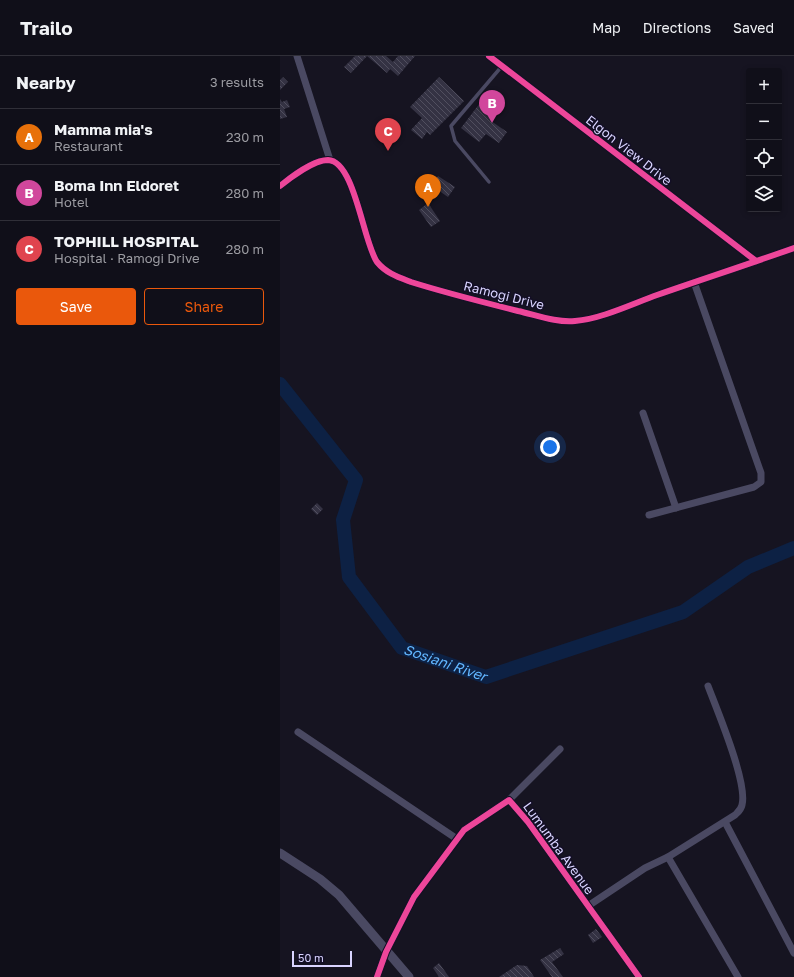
<!DOCTYPE html>
<meta charset="utf-8">
<style>
:root{--surface:#100f19;--page:#191822;--text:#f1f3f6;--muted:#9c9ca2;--line:#302f38;--accent:#ea580c}
body{margin:0;font-family:"Golos Text",sans-serif;background:var(--page);color:var(--text)}
.controls{position:absolute;right:12px;top:12px;display:grid;overflow:hidden;border-radius:4px;box-shadow:0 2px 6px #0003}
.controls button{width:36px;height:36px;display:grid;place-items:center;padding:0;border:0;border-bottom:1px solid var(--line);background:var(--surface);color:var(--text);font:20px sans-serif}
.scale{position:absolute;left:12px;bottom:10px;width:60px;box-sizing:border-box;padding-left:4px;border:2px solid #d9d4ff;border-top:0;font-size:11px;line-height:14px;white-space:nowrap;color:#d9d4ff;-webkit-text-stroke:3px #130f26;paint-order:stroke}
.you{position:absolute;left:270px;top:391px;width:14px;height:14px;margin:-10px;border:3px solid #fff;border-radius:50%;background:#1a73e8;box-shadow:0 0 0 6px #1a73e833}
.badge{display:grid;place-items:center;width:26px;height:26px;border-radius:50%;background:var(--accent);color:#fff;font-size:13px;font-weight:700}
.pin{position:absolute;translate:-50% -33px;filter:drop-shadow(0 1px 2px #0008)}
.pin::after{content:'';position:absolute;top:21px;width:14px;height:12px;background:inherit;clip-path:polygon(0 0,100% 0,50% 100%)}
.list{margin:0;padding:0;list-style:none}
h2{display:flex;justify-content:space-between;align-items:center;height:52px;margin:0;padding:0 16px;font-size:17px}
h2 small{font-size:13px;font-weight:400;color:var(--muted)}
.list li{display:grid;grid-template-columns:26px 1fr auto;gap:12px;align-items:center;box-sizing:border-box;height:56px;padding:0 16px;border-top:1px solid var(--line)}
.list b{display:block;font-size:15px;white-space:nowrap}
.list p{margin:0;font-size:13px;white-space:nowrap;color:var(--muted)}
.list em{font-size:13px;font-style:normal;color:var(--muted)}
.actions{display:flex;gap:8px;padding:12px 16px}
.actions a{flex:1;padding:9px 0;border:1px solid var(--accent);border-radius:4px;text-align:center;font-size:14px;color:var(--accent)}
.actions .main{background:var(--accent);color:#fff}
.icon{flex:none;width:22px;height:22px;fill:none;stroke:currentColor;stroke-width:2;stroke-linecap:round;stroke-linejoin:round}
.map{position:relative;flex:none;width:514px;height:921px;overflow:hidden}
header{display:flex;align-items:center;gap:24px;box-sizing:border-box;height:56px;padding:0 20px;background:var(--surface);border-bottom:1px solid var(--line)}
header strong{font-size:19px}
nav{display:flex;gap:22px;margin-inline-start:auto;font-size:14px}
main{display:flex}
aside{flex:1;background:var(--surface)}
.map>svg:first-child{display:block}
.lines{fill:none;stroke-linecap:round;stroke-linejoin:round}
.river{stroke:#0d2144;stroke-width:14}
.building{fill:url(#building-back-hatch)}
.service{stroke:#4a4962;stroke-width:3.5}
.minor{stroke:#4a4962;stroke-width:7}
.tertiary{stroke:#4a4962;stroke-width:9}
.cycleway-casing{stroke:#130f26;stroke-width:8}
.cycleway{stroke:#ed469a;stroke-width:6}
.labels{text-anchor:middle;stroke-width:3;stroke-linejoin:round;paint-order:stroke}
.street-label{font-size:13px;fill:#d9d4ff;stroke:#130f26}
.water-label{font-size:14px;font-style:italic;fill:#62b6ff;stroke:#130f26}
</style>
<header>
<strong>Trailo</strong>
<nav><a>Map</a><a>Directions</a><a>Saved</a></nav>
</header>
<main>
<aside>
<h2>Nearby<small>3 results</small></h2>
<ul class="list">
<li><span class="badge" style="background:#e8710a">A</span><div><b>Mamma mia's</b><p>Restaurant</p></div><em>230 m</em></li>
<li><span class="badge" style="background:#d1479c">B</span><div><b>Boma Inn Eldoret</b><p>Hotel</p></div><em>280 m</em></li>
<li><span class="badge" style="background:#e0444e">C</span><div><b>TOPHILL HOSPITAL</b><p>Hospital · Ramogi Drive</p></div><em>280 m</em></li>
</ul>
<div class="actions"><a class="main">Save</a><a>Share</a></div>
</aside>
<div class="map">
<svg width="514" height="921" viewBox="0 0 514 921">
<defs>
<pattern id="building-back-hatch" width="6" height="6" patternUnits="userSpaceOnUse"><rect width="6" height="6" fill="#343243"/><path d="M-1 5l2 2M0 0l6 6M5-1l2 2" fill="none" stroke="#514f5f"/></pattern>
</defs>
<rect width="100%" height="100%" fill="#161421"/>
<g class="lines">
<path class="river" id="s1" d="M0,328l76,96 -13,40 6,57 53,71 84,29 197,-65 65,-45 46,-19"/>
</g>
<g class="building">
<polygon points="75,0 106,0 113,6 118,0 135,0 118,20 110,13 107,17 87,0 71,17 64,11"/>
<polygon points="3,21 8,26 0,34 0,24"/>
<polygon points="159,21 184,45 150,79 147,76 142,83 131,74 142,62 130,51"/>
<polygon points="0,43 2,46 7,44 10,51 4,53 7,61 0,63"/>
<polygon points="200,47 216,58 211,65 227,76 219,87 206,78 199,86 181,72"/>
<polygon points="158,120 175,131 168,141 152,130"/>
<polygon points="148,147 160,165 151,171 139,154"/>
<polygon points="37,447 43,453 37,459 31,453"/>
<polygon points="316,873 322,881 313,887 308,879"/>
<polygon points="280,892 284,898 272,906 283,921 272,921 260,904"/>
<polygon points="159,907 169,921 159,921 153,912"/>
<polygon points="237,909 247,910 254,921 219,921"/>
</g>
<g class="lines">
<polyline class="service" points="209,126 175,85 171,70 222,10"/>
<g class="minor">
<polyline points="17,0 50,104"/>
<polyline points="209,0 476,205"/>
<path d="M0,130c11,-9 34,-26 48,-26 27,1 35,82 49,102 9,11 21,15 34,20 35,11 71,20 107,29 18,4 39,12 57,10 26,-2 57,-17 82,-26 46,-16 92,-31 137,-47"/>
<polyline points="363,357 396,452"/>
<polyline points="369,459 474,431 481,426 481,417 414,226"/>
<polyline points="18,676 177,783"/>
<polyline points="229,744 280,693"/>
<polyline points="445,766 514,897"/>
<path d="M388,801l67,-42c3,-3 6,-5 7,-10 6,-22 -25,-95 -34,-119"/>
<polyline points="308,850 365,812 388,801 458,921"/>
<polyline points="97,921 106,896 134,841 184,774 229,744 248,766 359,921"/>
</g>
<polyline class="tertiary" points="0,797 40,823 59,839 129,921"/>
<defs>
<g id="cycleway">
<polyline points="209,0 476,205"/>
<path d="M0,130c11,-9 34,-26 48,-26 27,1 35,82 49,102 9,11 21,15 34,20 35,11 71,20 107,29 18,4 39,12 57,10 26,-2 57,-17 82,-26 46,-16 92,-31 137,-47"/>
<polyline points="97,921 106,896 134,841 184,774 229,744 248,766 359,921"/>
</g>
</defs>
<use href="#cycleway" class="cycleway-casing"/>
<use href="#cycleway" class="cycleway"/>
</g>
<g class="labels">
<g class="street-label">
<text transform="translate(349 94) rotate(38)" y="5">Elgon View Drive</text>
<text transform="translate(224 239) rotate(14)" y="5">Ramogi Drive</text>
<text transform="translate(279 792) rotate(54)" y="5">Lumumba Avenue</text>
</g>
<g class="water-label">
<text dy="5" stroke="none"><textPath href="#s1" startOffset="356">Sosiani River</textPath></text>
</g>
</g>
</svg>
<div class="controls">
<button>+</button>
<button>−</button>
<button><svg class="icon" aria-label="locate" viewBox="0 0 24 24"><circle cx="12" cy="12" r="6"/><path d="M12 2v4M12 18v4M2 12h4M18 12h4"/></svg></button>
<button><svg class="icon" aria-label="layers" viewBox="0 0 24 24"><path d="M12 4l9 5-9 5-9-5zM3 14l9 5 9-5"/></svg></button>
</div>
<div class="scale">50 m</div>
<div class="you"></div>
<div class="pin badge" style="left:148px;top:151px;background:#e8710a">A</div>
<div class="pin badge" style="left:212px;top:67px;background:#d1479c">B</div>
<div class="pin badge" style="left:108px;top:95px;background:#e0444e">C</div>
</div>
</main>
